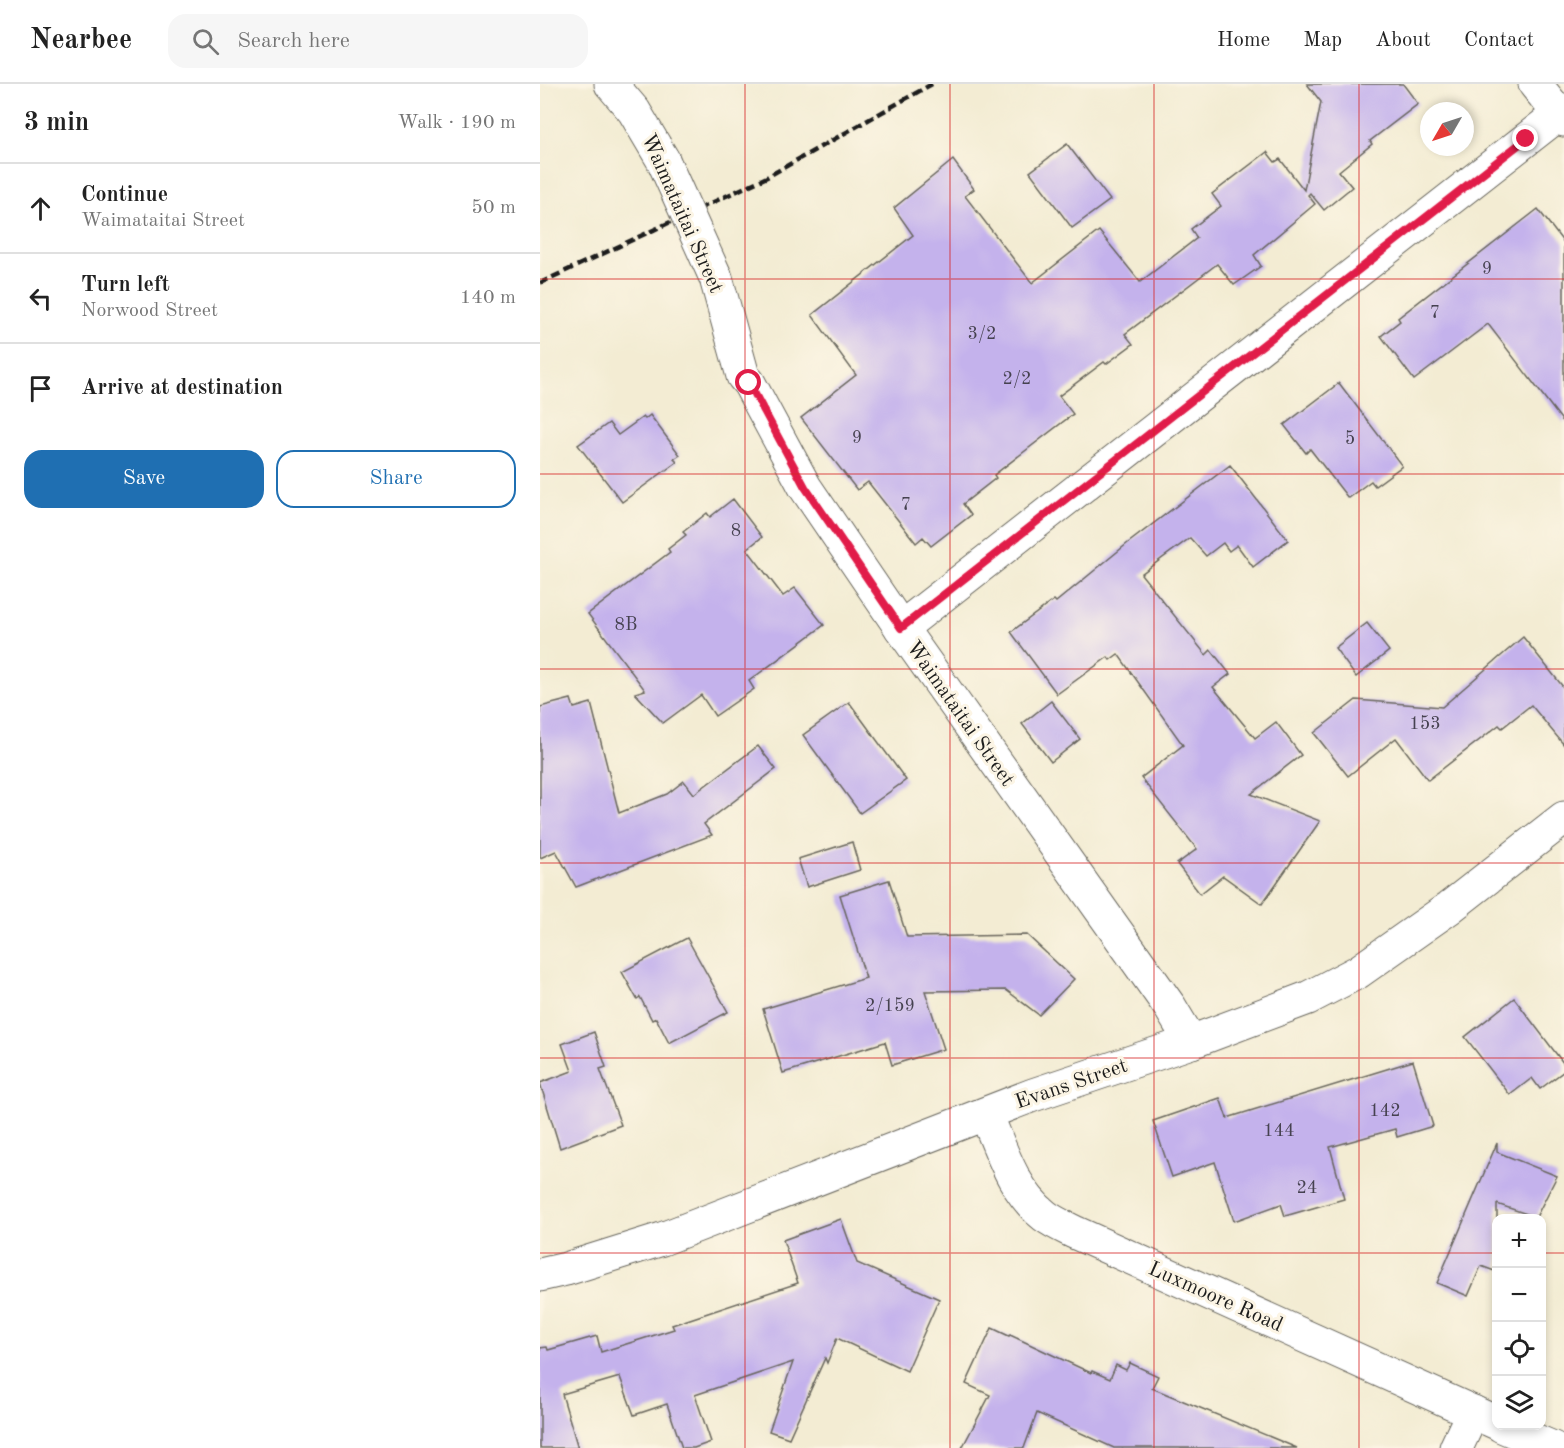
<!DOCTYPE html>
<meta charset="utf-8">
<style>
:root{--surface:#fff;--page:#f6f6f6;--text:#222;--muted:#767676;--line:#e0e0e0;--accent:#1f6fb2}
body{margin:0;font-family:"Old Standard TT",serif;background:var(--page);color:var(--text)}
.controls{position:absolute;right:18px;bottom:18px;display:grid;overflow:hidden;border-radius:12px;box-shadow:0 3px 9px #0003}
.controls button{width:54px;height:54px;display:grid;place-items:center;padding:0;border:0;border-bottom:2px solid var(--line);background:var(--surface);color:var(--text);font:30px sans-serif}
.compass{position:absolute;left:880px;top:18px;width:54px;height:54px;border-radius:50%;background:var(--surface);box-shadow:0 3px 9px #0003;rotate:231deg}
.stop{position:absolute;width:18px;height:18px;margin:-14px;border:4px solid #e11d48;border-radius:50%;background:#fff}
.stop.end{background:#e11d48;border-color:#fff;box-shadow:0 2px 6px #0008}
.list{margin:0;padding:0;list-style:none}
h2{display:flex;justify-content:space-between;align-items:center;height:78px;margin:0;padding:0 24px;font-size:26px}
h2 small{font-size:20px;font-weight:400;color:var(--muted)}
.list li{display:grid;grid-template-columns:39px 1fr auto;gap:18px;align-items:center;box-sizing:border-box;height:90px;padding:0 24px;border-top:2px solid var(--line)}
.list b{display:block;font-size:22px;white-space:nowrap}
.list p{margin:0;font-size:20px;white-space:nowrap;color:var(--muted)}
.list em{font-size:20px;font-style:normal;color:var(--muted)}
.actions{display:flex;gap:12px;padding:18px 24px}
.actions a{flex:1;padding:14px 0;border:2px solid var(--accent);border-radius:18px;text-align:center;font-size:21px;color:var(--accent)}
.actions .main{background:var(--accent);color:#fff}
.icon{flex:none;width:33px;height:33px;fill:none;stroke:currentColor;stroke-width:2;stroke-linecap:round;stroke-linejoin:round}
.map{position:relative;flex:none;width:1024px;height:1364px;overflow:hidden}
header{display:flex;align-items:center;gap:36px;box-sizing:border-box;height:84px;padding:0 30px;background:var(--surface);border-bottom:2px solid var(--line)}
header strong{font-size:28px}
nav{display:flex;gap:33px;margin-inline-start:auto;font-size:21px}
.search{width:420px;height:54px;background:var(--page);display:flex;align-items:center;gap:15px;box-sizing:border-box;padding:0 21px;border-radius:18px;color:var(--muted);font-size:22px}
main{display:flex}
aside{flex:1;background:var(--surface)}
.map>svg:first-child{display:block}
.building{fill:#c4b2ec}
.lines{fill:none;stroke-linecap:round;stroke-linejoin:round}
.street-casing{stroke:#67655c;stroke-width:35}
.highway-casing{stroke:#67655c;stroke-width:35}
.street{stroke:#fff;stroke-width:33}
.highway{stroke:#fff;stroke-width:33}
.rail{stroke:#1c1c1c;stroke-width:4.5;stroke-dasharray:9 4.5;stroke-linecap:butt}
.street-bridge-casing{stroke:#67655c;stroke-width:35;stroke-linecap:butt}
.street-bridge{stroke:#fff;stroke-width:33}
.route{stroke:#e11d48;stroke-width:8}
.grid{fill:none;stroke:#d62828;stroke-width:1.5;stroke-opacity:0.55}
.labels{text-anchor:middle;stroke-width:6;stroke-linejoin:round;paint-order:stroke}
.number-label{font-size:18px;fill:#464250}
.street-label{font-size:21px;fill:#1c1c1c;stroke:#fcf5e5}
</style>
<header>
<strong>Nearbee</strong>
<div class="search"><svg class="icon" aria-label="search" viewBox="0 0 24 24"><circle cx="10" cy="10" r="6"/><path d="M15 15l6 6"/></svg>Search here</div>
<nav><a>Home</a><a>Map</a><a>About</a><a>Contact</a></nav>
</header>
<main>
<aside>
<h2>3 min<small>Walk · 190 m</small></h2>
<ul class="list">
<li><svg class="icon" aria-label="ahead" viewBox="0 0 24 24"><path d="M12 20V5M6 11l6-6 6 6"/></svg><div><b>Continue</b><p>Waimataitai Street</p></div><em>50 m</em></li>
<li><svg class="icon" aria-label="left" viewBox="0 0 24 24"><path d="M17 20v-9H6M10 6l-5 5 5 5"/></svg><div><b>Turn left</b><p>Norwood Street</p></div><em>140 m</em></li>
<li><svg class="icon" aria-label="arrive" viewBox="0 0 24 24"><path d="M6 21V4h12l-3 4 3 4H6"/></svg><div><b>Arrive at destination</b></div></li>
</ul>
<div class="actions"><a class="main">Save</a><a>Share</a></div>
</aside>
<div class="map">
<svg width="1024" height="1364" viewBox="0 0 1024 1364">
<rect width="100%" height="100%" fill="#fcf5e5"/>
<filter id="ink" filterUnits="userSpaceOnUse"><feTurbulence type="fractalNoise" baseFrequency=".0167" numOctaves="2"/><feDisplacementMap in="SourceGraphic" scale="12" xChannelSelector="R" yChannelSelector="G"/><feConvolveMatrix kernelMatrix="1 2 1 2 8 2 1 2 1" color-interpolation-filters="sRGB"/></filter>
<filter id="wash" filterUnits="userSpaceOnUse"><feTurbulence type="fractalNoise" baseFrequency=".008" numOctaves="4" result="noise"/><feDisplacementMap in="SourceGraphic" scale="24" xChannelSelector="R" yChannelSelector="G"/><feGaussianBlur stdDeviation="1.35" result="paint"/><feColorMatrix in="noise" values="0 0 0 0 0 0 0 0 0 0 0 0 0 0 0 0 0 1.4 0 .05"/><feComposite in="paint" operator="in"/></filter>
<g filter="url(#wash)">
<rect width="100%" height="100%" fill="#f3ecd3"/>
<g id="blocks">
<g class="building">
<polygon points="767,0 863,0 878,20 830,57 832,60 799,87 812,103 784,126 770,109 768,111 775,120 714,171 721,182 694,201 677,180 585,250 593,260 566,280 564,278 519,312 533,330 454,391 456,394 423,420 431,431 391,462 383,453 376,459 328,398 317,406 261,334 316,291 272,231 373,151 354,124 413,76 434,105 425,112 492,199 559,147 600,198 657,154 651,145 681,122 672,110 727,68 735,78 740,75 764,106 781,18"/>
<polygon points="527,60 570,116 532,144 490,88"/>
<polygon points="998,125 1024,159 1024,339 948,240 874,296 841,252 860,237 858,234"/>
<polygon points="799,299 862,382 835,402 831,397 808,414 770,365 766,369 744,341"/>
<polygon points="110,331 140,371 134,375 137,378 82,418 38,361 69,339 78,351 103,333 105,335"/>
<polygon points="690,381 748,456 713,483 697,461 689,467 683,459 666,472 650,454 601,490 666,571 671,566 690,590 673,603 715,654 736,638 761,671 711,710 780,737 722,820 683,792 660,810 637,780 657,765 601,694 643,661 578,570 570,576 568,573 517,610 471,548 514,516 516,518 588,459"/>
<polygon points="193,415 222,453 207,465 243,512 255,504 284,541 209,597 214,605 175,632 161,611 123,639 95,609 105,606 48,530 130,468 128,465 146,451 143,448 167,429 170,433"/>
<polygon points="827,539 849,567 816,593 795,564"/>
<polygon points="983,553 1024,604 1024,661 991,621 962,644 959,641 888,696 856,654 808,692 774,649 816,616 902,623"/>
<polygon points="31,615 34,624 51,619 79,729 127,710 144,697 154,710 218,662 236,685 164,740 172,751 36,803 16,767 0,774 0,623"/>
<polygon points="511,617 540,655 511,678 482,640"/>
<polygon points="309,618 366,696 320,729 263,651"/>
<polygon points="312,758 320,786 267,803 258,775"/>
<polygon points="349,796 367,853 487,851 534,895 499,931 466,906 385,907 404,965 352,981 345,958 243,989 223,925 326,894 300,811"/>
<polygon points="147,854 188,928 129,959 116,934 112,936 100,913 97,915 82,888"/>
<polygon points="974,914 1024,980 1024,987 1000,1005 992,994 970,1011 925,953"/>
<polygon points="54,948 66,983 60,985 81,1041 20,1064 0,999 32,987 22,960"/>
<polygon points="873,977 893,1042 857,1053 855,1045 790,1063 804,1115 745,1132 741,1120 694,1137 675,1078 632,1093 613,1037 680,1014 687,1034"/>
<polygon points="957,1059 957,1068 1017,1092 996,1133 957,1120 957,1188 941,1182 928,1212 897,1199"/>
<polygon points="301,1135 317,1179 399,1215 367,1287 297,1254 287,1279 285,1274 249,1354 229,1347 253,1278 155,1311 171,1358 154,1364 142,1364 127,1320 94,1331 80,1293 22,1310 38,1364 0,1364 0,1264 7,1263 8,1266 57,1252 61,1268 134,1245 132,1241 258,1199 243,1156"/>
<polygon points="452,1244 469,1252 470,1251 551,1289 552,1287 570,1295 576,1281 586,1286 590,1279 618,1292 612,1304 757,1364 574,1364 497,1329 484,1364 422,1364 450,1311 426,1300"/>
</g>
</g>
</g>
<g filter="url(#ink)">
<use href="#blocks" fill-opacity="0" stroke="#67655c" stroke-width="1.5"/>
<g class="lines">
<defs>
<g id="street">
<polyline points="71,0 94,27 123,76"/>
<polyline points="995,0 1024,36"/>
<polyline points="176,194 203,292 209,299 265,403 361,544 630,923 651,958"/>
<polyline points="361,544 1024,26"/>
<path d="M446,1030c15,35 27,77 59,102 8,6 19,11 29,16l423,191"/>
<polyline points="962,1342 1013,1364"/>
<polyline points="916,1364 933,1328"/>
</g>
<polyline id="highway" points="0,1191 26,1185 122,1155 493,1011 651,958 768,914 818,888 909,824 1024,734"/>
</defs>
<use href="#street" class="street-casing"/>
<use href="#highway" class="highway-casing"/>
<use href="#street" class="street"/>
<use href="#highway" class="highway"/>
<polyline class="rail" points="0,199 227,93 392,0"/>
<defs>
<polyline id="street-bridge" points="123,76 176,194"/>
</defs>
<use href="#street-bridge" class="street-bridge-casing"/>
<use href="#street-bridge" class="street-bridge"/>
</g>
</g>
<g class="lines" filter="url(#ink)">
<polyline class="route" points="209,299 265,403 361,544 986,55"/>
</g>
<path class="grid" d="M205,0v1364M410,0v1364M614,0v1364M819,0v1364M0,195h1024M0,390h1024M0,585h1024M0,779h1024M0,974h1024M0,1169h957M1002,1169h22"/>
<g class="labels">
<g class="number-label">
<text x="947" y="190">9</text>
<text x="895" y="234">7</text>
<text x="442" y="255">3/2</text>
<text x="477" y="300">2/2</text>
<text x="317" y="359">9</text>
<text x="810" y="360">5</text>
<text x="366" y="426">7</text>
<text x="196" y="452">8</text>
<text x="86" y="546">8B</text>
<text x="885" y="645">153</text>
<text x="350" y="927">2/159</text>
<text x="845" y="1032">142</text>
<text x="739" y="1052">144</text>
<text x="767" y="1109">24</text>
</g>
<g class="street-label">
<text transform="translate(143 129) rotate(66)" y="7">Waimataitai Street</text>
<text transform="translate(421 629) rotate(55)" y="7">Waimataitai Street</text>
<text transform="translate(531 999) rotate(-19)" y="7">Evans Street</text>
<text transform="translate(676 1212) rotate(24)" y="7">Luxmoore Road</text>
</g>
</g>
</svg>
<div class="controls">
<button>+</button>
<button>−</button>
<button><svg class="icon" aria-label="locate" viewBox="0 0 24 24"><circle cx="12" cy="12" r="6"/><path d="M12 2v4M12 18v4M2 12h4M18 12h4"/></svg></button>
<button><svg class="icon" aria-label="layers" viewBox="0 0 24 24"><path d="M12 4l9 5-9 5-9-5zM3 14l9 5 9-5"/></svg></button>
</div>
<svg class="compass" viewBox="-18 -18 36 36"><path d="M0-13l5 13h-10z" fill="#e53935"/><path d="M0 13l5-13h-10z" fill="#767676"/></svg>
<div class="stop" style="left:209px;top:299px"></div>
<div class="stop end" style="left:986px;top:55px"></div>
</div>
</main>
